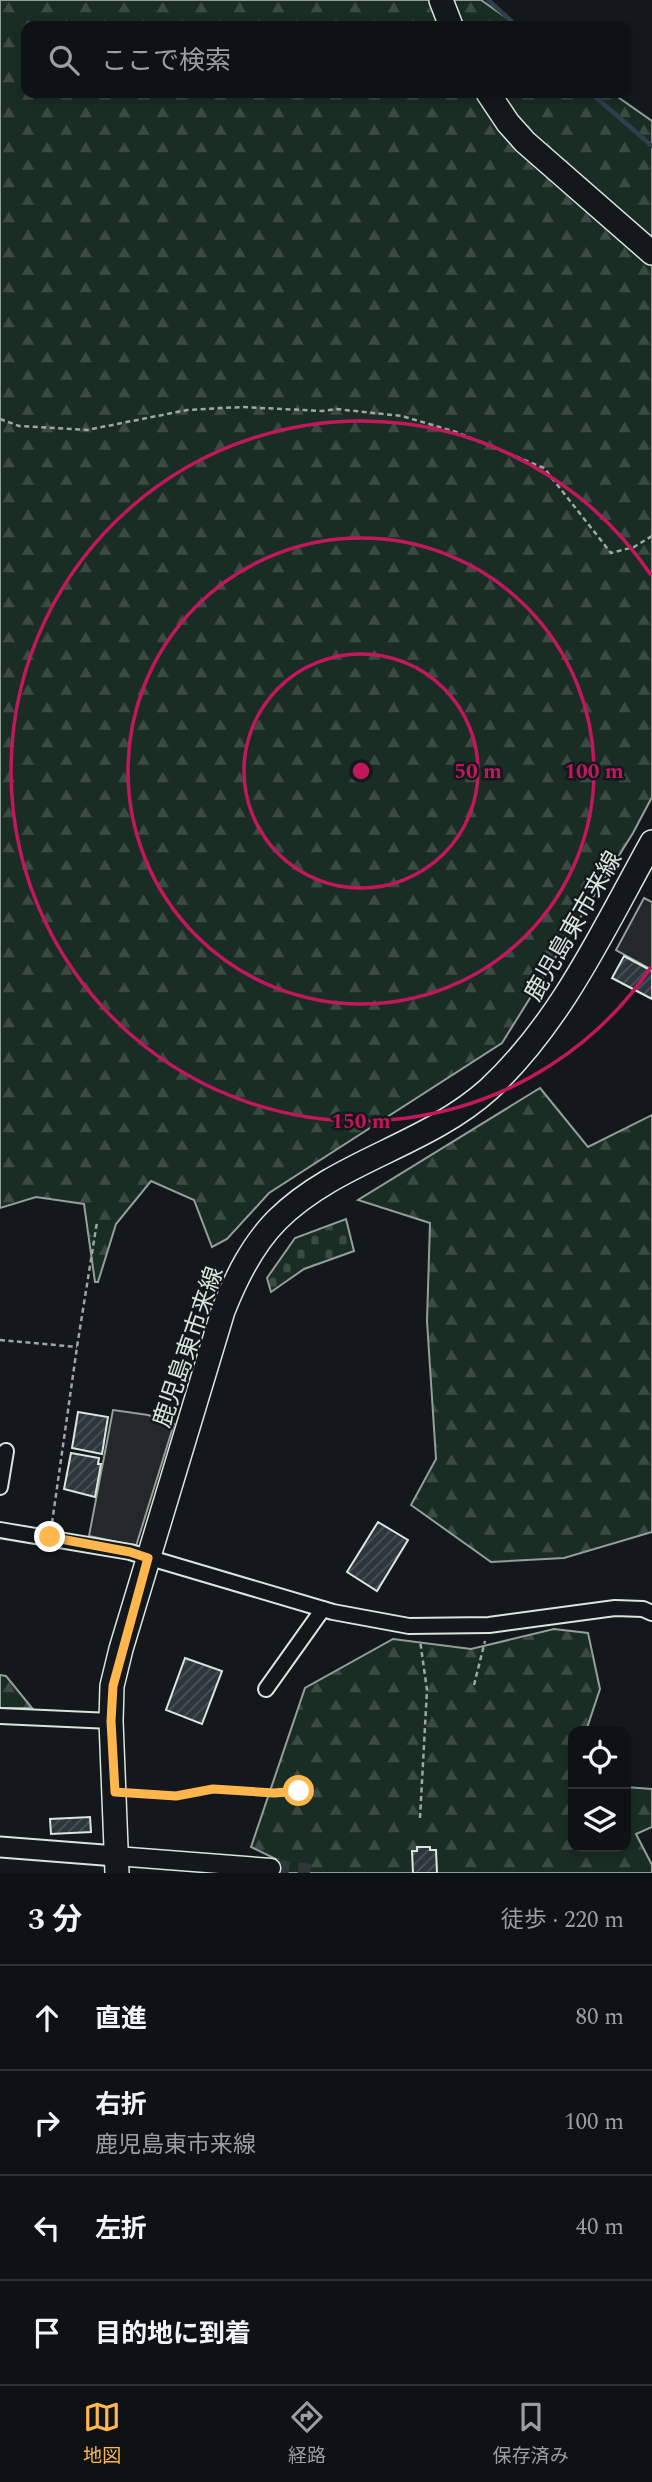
<!DOCTYPE html>
<html lang="ja">
<meta charset="utf-8">
<style>
:root{--surface:#0f1215;--page:#181b1e;--text:#f1f3f6;--muted:#9b9ea0;--line:#2f3234;--accent:#ffb74d}
body{margin:0;font-family:Spectral,"Noto Sans JP",serif;background:var(--page);color:var(--text)}
.controls{position:absolute;right:21px;bottom:21px;display:grid;overflow:hidden;border-radius:14px;box-shadow:0 4px 10px #0003}
.controls button{width:63px;height:63px;display:grid;place-items:center;padding:0;border:0;border-bottom:2px solid var(--line);background:var(--surface);color:var(--text);font:35px sans-serif}
.stop{position:absolute;width:21px;height:21px;margin:-16px;border:5px solid #ffb74d;border-radius:50%;background:#fff}
.stop.end{background:#ffb74d;border-color:#fff;box-shadow:0 2px 7px #0008}
.list{margin:0;padding:0;list-style:none}
h2{display:flex;justify-content:space-between;align-items:center;height:91px;margin:0;padding:0 28px;font-size:30px}
h2 small{font-size:23px;font-weight:400;color:var(--muted)}
.list li{display:grid;grid-template-columns:46px 1fr auto;gap:21px;align-items:center;box-sizing:border-box;height:105px;padding:0 28px;border-top:2px solid var(--line)}
.list b{display:block;font-size:26px;white-space:nowrap}
.list p{margin:0;font-size:23px;white-space:nowrap;color:var(--muted)}
.list em{font-size:23px;font-style:normal;color:var(--muted)}
.icon{flex:none;width:38px;height:38px;fill:none;stroke:currentColor;stroke-width:2;stroke-linecap:round;stroke-linejoin:round}
.map{position:relative;flex:none;width:652px;height:1873px;overflow:hidden}
.search{position:absolute;background:var(--surface);box-shadow:0 4px 10px #0003;left:21px;right:21px;top:21px;height:77px;display:flex;align-items:center;gap:18px;box-sizing:border-box;padding:0 24px;border-radius:14px;color:var(--muted);font-size:26px}
.sheet{height:511px;background:var(--surface)}
nav{display:flex;justify-content:space-around;align-items:center;box-sizing:border-box;height:98px;border-top:2px solid var(--line);background:var(--surface);font-size:19px;color:var(--muted)}
nav a{display:grid;justify-items:center;gap:4px}
nav .on{color:var(--accent)}
.map>svg:first-child{display:block}
.forest{fill:url(#forest-firs);stroke:#939e99;stroke-width:2}
.cemetery{fill:url(#cemetery-stones);stroke:#939e99;stroke-width:2}
.parking{fill:#24282b;stroke:#939e99;stroke-width:2}
.lines{fill:none;stroke-linecap:round;stroke-linejoin:round}
.stream{stroke:#2f3f4d;stroke-width:4.5}
.building{fill:url(#building-hatch);stroke:#d8e6dc;stroke-width:2}
.tertiary-tunnel{stroke:#313739;stroke-width:18;stroke-dasharray:18 9;stroke-linecap:butt}
.minor-casing{stroke:#d8e6dc;stroke-width:18}
.tertiary-casing{stroke:#d8e6dc;stroke-width:21}
.secondary-casing{stroke:#d8e6dc;stroke-width:23}
.primary-casing{stroke:#d8e6dc;stroke-width:26}
.path{stroke:#9da8a2;stroke-width:2.5;stroke-dasharray:5 3.5;stroke-linecap:butt}
.minor{stroke:#14181c;stroke-width:14}
.tertiary{stroke:#14181c;stroke-width:18}
.secondary{stroke:#14181c;stroke-width:19}
.primary{stroke:#14181c;stroke-width:23}
.route{stroke:#ffb74d;stroke-width:9}
.ring{fill:none;stroke:#c2185b;stroke-width:3.5}
.labels{text-anchor:middle;stroke-width:5;stroke-linejoin:round;paint-order:stroke}
.street-label{font-size:24px;fill:#d8e6dc;stroke:#14181c}
.centre{fill:#c2185b;stroke:#14181c;stroke-width:3.5}
.ring-label{font-size:21px;text-anchor:middle;font-weight:bold;fill:#c2185b;stroke:#14181c;stroke-width:5;stroke-linejoin:round;paint-order:stroke}
</style>
<div class="map">
<svg width="652" height="1873" viewBox="0 0 652 1873">
<defs>
<pattern id="forest-firs" width="22" height="20" patternUnits="userSpaceOnUse" patternTransform="scale(1.75)"><rect width="22" height="20" fill="#1a2d24"/><path d="M5 1l3.5 6h-7zM16 11l3.5 6h-7z" fill="#3b4b43"/></pattern>
<pattern id="cemetery-stones" width="16" height="16" patternUnits="userSpaceOnUse" patternTransform="scale(1.75)"><rect width="16" height="16" fill="#1a2d24"/><path d="M2 7V4a2 2 0 0 1 4 0v3zM10 15v-3a2 2 0 0 1 4 0v3z" fill="#3b4b43"/></pattern>
<pattern id="building-hatch" width="6" height="6" patternUnits="userSpaceOnUse" patternTransform="scale(1.75)"><rect width="6" height="6" fill="#2c363c"/><path d="M-1 1l2-2M0 6l6-6M5 7l2-2" fill="none" stroke="#4a5358"/></pattern>
</defs>
<rect width="100%" height="100%" fill="#14181c"/>
<g class="forest">
<polygon points="0,0 481,0 518,26 26,26 26,93 612,93 652,121 652,797 633,833 502,1043 269,1193 227,1239 212,1247 194,1200 151,1181 116,1224 98,1282 95,1282 84,1204 36,1197 0,1208"/>
<polygon points="540,1088 588,1147 652,1115 652,1532 564,1558 491,1562 411,1505 436,1459 427,1321 430,1223 358,1200"/>
<polygon points="554,1629 588,1633 600,1689 586,1731 573,1731 573,1847 626,1847 626,1787 652,1789 652,1827 636,1834 652,1865 652,1873 275,1873 276,1859 251,1847 305,1688 393,1639 471,1649"/>
<polygon points="0,1675 6,1676 32,1708 0,1708"/>
</g>
<polygon class="cemetery" points="346,1219 354,1251 304,1269 271,1292 267,1278 295,1238"/>
<g class="parking">
<polygon points="644,898 652,902 652,970 616,950"/>
<polygon points="113,1410 148,1415 174,1424 136,1546 89,1536"/>
</g>
<g class="lines">
<g class="stream">
<polyline points="488,0 517,26"/>
<polyline points="591,93 652,146"/>
</g>
</g>
<g class="building">
<polygon points="624,956 652,971 652,999 612,978"/>
<polygon points="78,1412 108,1417 102,1454 72,1448"/>
<polygon points="71,1453 99,1458 98,1464 101,1464 95,1497 64,1489"/>
<polygon points="378,1522 408,1540 377,1591 347,1572"/>
<polygon points="185,1658 222,1671 202,1724 166,1710"/>
<polygon points="90,1817 91,1832 51,1834 50,1819"/>
<polygon points="417,1847 430,1847 430,1850 436,1850 437,1873 413,1873 412,1851 417,1851"/>
</g>
<g class="lines">
<polyline class="tertiary-tunnel" points="271,1868 310,1873"/>
<defs>
<g id="minor">
<polyline points="0,1487 6,1451"/>
<polyline points="0,1530 130,1552 333,1612 409,1626 489,1625 615,1608 643,1609 652,1613"/>
<polyline points="266,1689 323,1609"/>
<polyline points="0,1716 111,1721"/>
</g>
<polyline id="tertiary" points="116,1856 271,1868"/>
<polyline id="secondary" points="0,1847 116,1856"/>
<g id="primary">
<polyline points="441,0 451,26"/>
<polyline points="488,93 508,123 525,142 652,253"/>
<path d="M117,1873l-6,-152 1,-35 9,-37 102,-338c13,-33 29,-66 54,-91 59,-59 149,-74 212,-131 73,-68 115,-161 163,-247"/>
</g>
</defs>
<use href="#minor" class="minor-casing"/>
<use href="#tertiary" class="tertiary-casing"/>
<use href="#secondary" class="secondary-casing"/>
<use href="#primary" class="primary-casing"/>
<g class="path">
<polyline points="0,419 19,426 87,430 187,410 242,407 322,411 336,409 402,416 456,432 544,468 611,553 634,547 652,536"/>
<polyline points="0,1340 77,1347"/>
<polyline points="52,1523 77,1347 97,1222"/>
<polyline points="474,1685 485,1641"/>
<polyline points="133,1793 176,1796 213,1789 274,1793 299,1791"/>
<polyline points="420,1818 427,1690 420,1640"/>
</g>
<use href="#minor" class="minor"/>
<use href="#tertiary" class="tertiary"/>
<use href="#secondary" class="secondary"/>
<use href="#primary" class="primary"/>
</g>
<g class="lines">
<polyline class="route" points="50,1537 130,1552 148,1558 113,1686 111,1721 115,1792 176,1796 213,1789 274,1793 299,1791"/>
</g>
<g class="ring">
<circle cx="361" cy="771" r="117"/>
<circle cx="361" cy="771" r="233"/>
<path d="M651 967A350 350 0 1 1 651 575"/>
</g>
<g class="labels">
<g class="street-label">
<text transform="translate(573 926) rotate(-60)" y="8">鹿児島東市来線</text>
<text transform="translate(188 1347) rotate(-71)" y="8">鹿児島東市来線</text>
</g>
</g>
<circle cx="361" cy="771" r="10" class="centre"/>
<g class="ring-label">
<text x="478" y="778">50 m</text>
<text x="594" y="778">100 m</text>
<text x="361" y="1128">150 m</text>
</g>
</svg>
<div class="controls">
<button><svg class="icon" aria-label="locate" viewBox="0 0 24 24"><circle cx="12" cy="12" r="6"/><path d="M12 2v4M12 18v4M2 12h4M18 12h4"/></svg></button>
<button><svg class="icon" aria-label="layers" viewBox="0 0 24 24"><path d="M12 4l9 5-9 5-9-5zM3 14l9 5 9-5"/></svg></button>
</div>
<div class="stop" style="left:299px;top:1791px"></div>
<div class="stop end" style="left:50px;top:1537px"></div>
<div class="search"><svg class="icon" aria-label="search" viewBox="0 0 24 24"><circle cx="10" cy="10" r="6"/><path d="M15 15l6 6"/></svg>ここで検索</div>
</div>
<section class="sheet">
<h2>3 分<small>徒歩 · 220 m</small></h2>
<ul class="list">
<li><svg class="icon" aria-label="ahead" viewBox="0 0 24 24"><path d="M12 20V5M6 11l6-6 6 6"/></svg><div><b>直進</b></div><em>80 m</em></li>
<li><svg class="icon" aria-label="right" viewBox="0 0 24 24"><path d="M7 20v-9h11M14 6l5 5-5 5"/></svg><div><b>右折</b><p>鹿児島東市来線</p></div><em>100 m</em></li>
<li><svg class="icon" aria-label="left" viewBox="0 0 24 24"><path d="M17 20v-9H6M10 6l-5 5 5 5"/></svg><div><b>左折</b></div><em>40 m</em></li>
<li><svg class="icon" aria-label="arrive" viewBox="0 0 24 24"><path d="M6 21V4h12l-3 4 3 4H6"/></svg><div><b>目的地に到着</b></div></li>
</ul>
</section>
<nav>
<a class="on"><svg class="icon" aria-label="map" viewBox="0 0 24 24"><path d="M3 6l6-2 6 2 6-2v14l-6 2-6-2-6 2zM9 4v14M15 6v14"/></svg>地図</a>
<a><svg class="icon" aria-label="directions" viewBox="0 0 24 24"><path d="M12 3l9 9-9 9-9-9zM9 14v-3h6M13 9l2 2-2 2"/></svg>経路</a>
<a><svg class="icon" aria-label="saved" viewBox="0 0 24 24"><path d="M7 4h10v16l-5-4-5 4z"/></svg>保存済み</a>
</nav>
